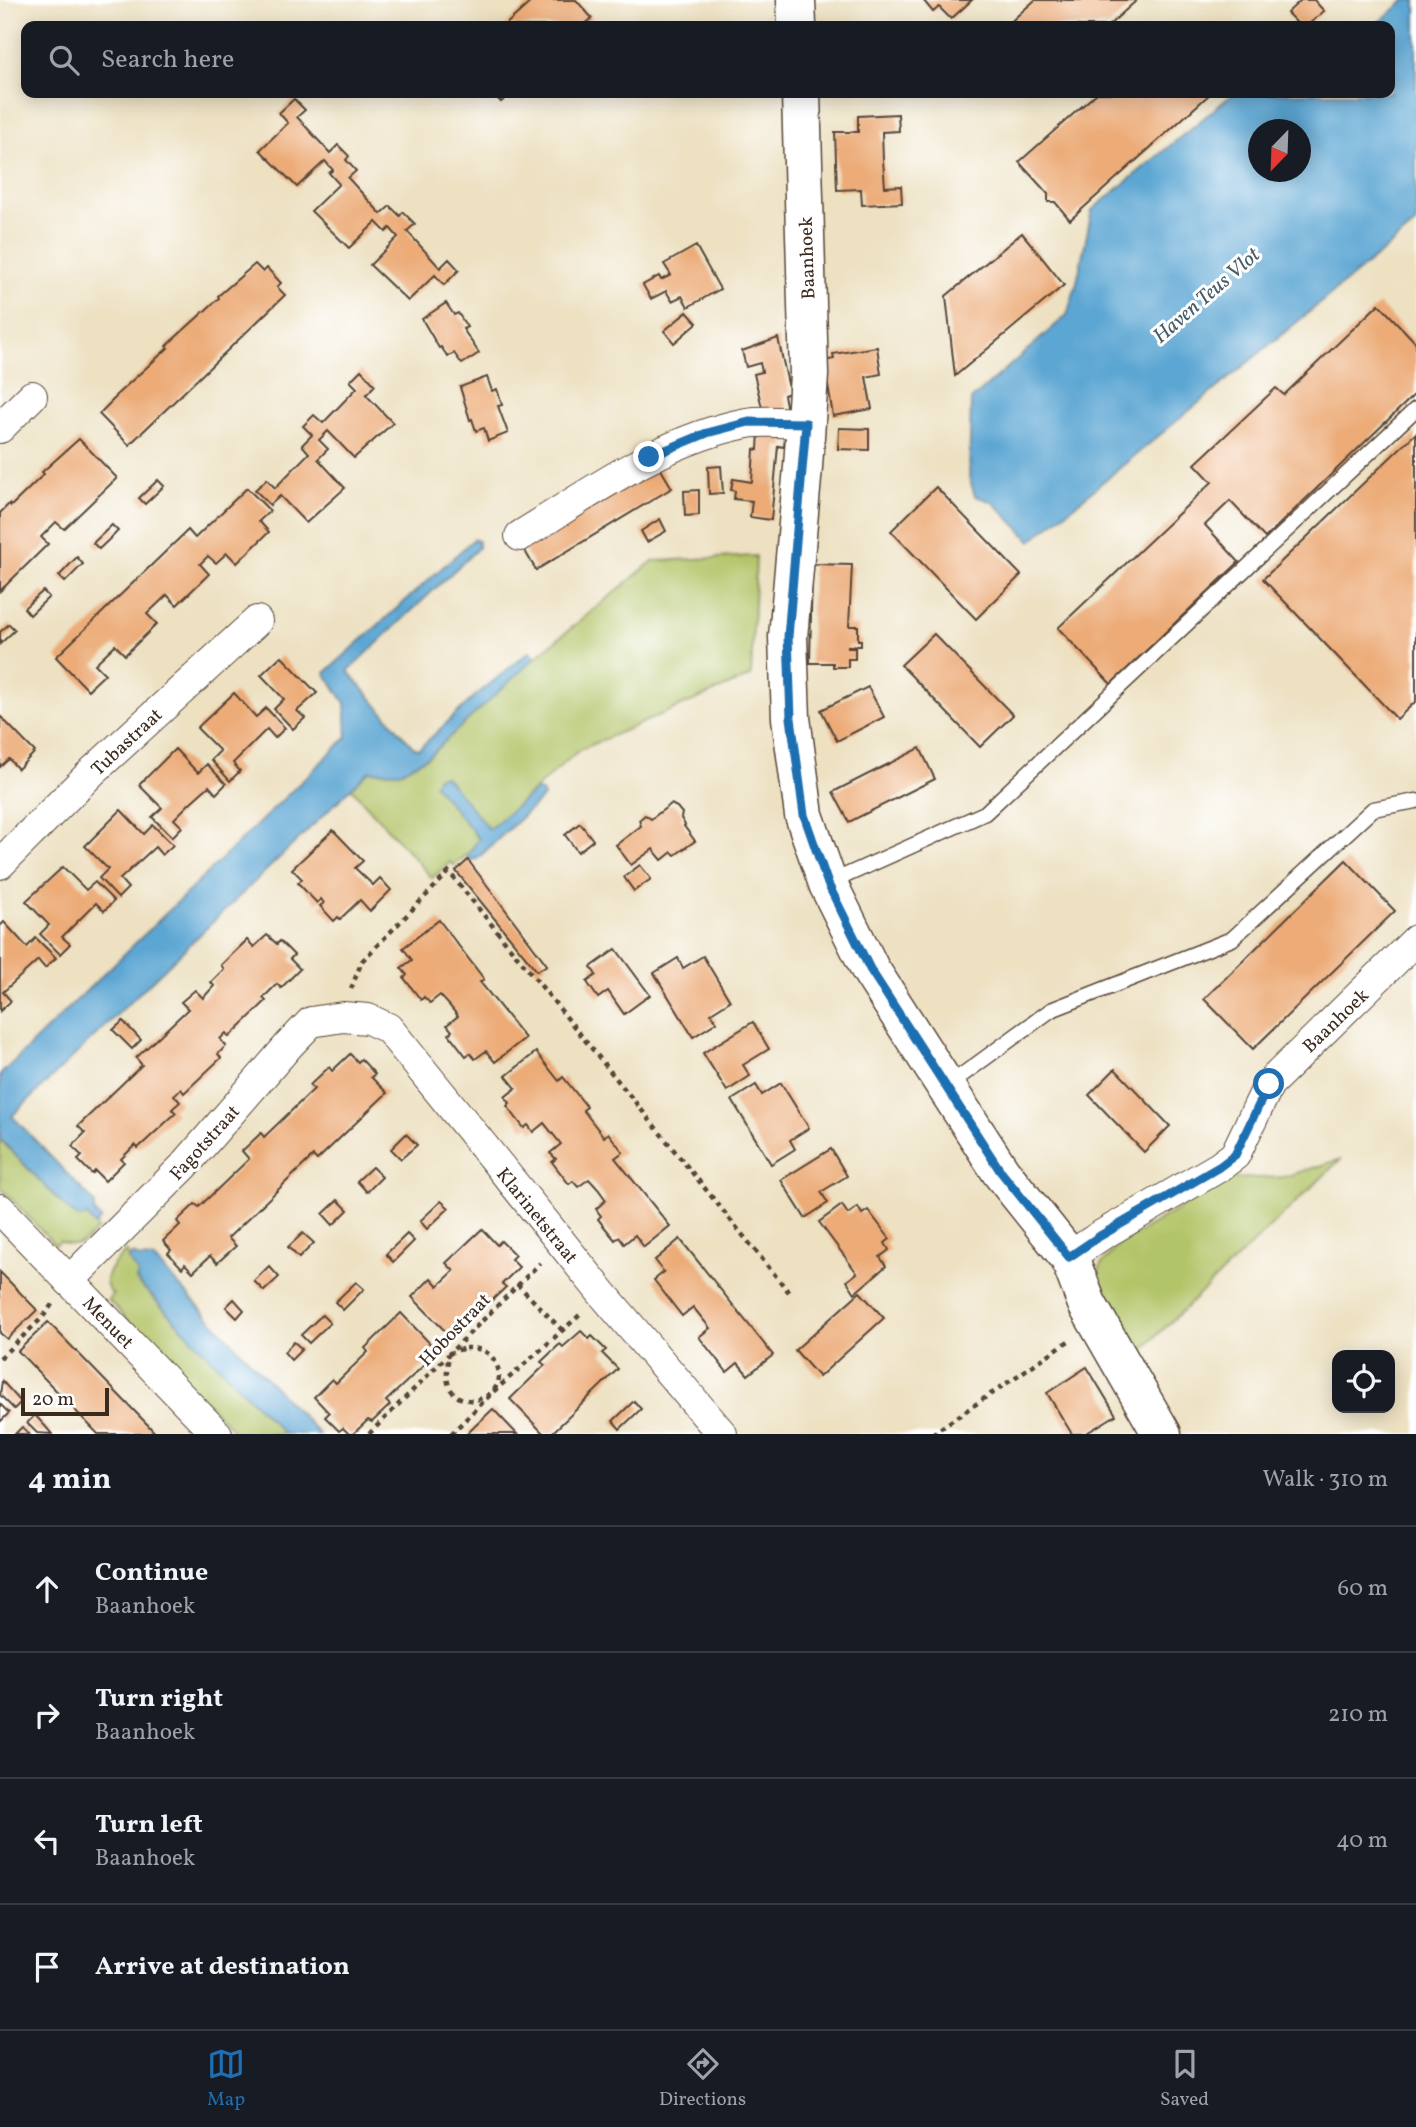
<!DOCTYPE html>
<meta charset="utf-8">
<style>
:root{--surface:#171b24;--page:#20242c;--text:#f1f3f6;--muted:#9ea1a6;--line:#363941;--accent:#1f6fb2}
body{margin:0;font-family:Vollkorn,serif;background:var(--page);color:var(--text)}
.controls{position:absolute;right:21px;bottom:21px;display:grid;overflow:hidden;border-radius:14px;box-shadow:0 4px 18px #0003}
.controls button{width:63px;height:63px;display:grid;place-items:center;padding:0;border:0;border-bottom:2px solid var(--line);background:var(--surface);color:var(--text);font:35px sans-serif}
.compass{position:absolute;left:1248px;top:119px;width:63px;height:63px;border-radius:50%;background:var(--surface);box-shadow:0 4px 18px #0003;rotate:203deg}
.scale{position:absolute;left:21px;bottom:18px;width:88px;box-sizing:border-box;padding-left:7px;border:4px solid #3b2a1e;border-top:0;font-size:19px;line-height:24px;white-space:nowrap;color:#3b2a1e;-webkit-text-stroke:5px #fff;paint-order:stroke}
.stop{position:absolute;width:21px;height:21px;margin:-16px;border:5px solid #1f6fb2;border-radius:50%;background:#fff}
.stop.end{background:#1f6fb2;border-color:#fff;box-shadow:0 2px 7px #0008}
.list{margin:0;padding:0;list-style:none}
h2{display:flex;justify-content:space-between;align-items:center;height:91px;margin:0;padding:0 28px;font-size:30px}
h2 small{font-size:23px;font-weight:400;color:var(--muted)}
.list li{display:grid;grid-template-columns:46px 1fr auto;gap:21px;align-items:center;box-sizing:border-box;height:126px;padding:0 28px;border-top:2px solid var(--line)}
.list b{display:block;font-size:26px;white-space:nowrap}
.list p{margin:0;font-size:23px;white-space:nowrap;color:var(--muted)}
.list em{font-size:23px;font-style:normal;color:var(--muted)}
.icon{flex:none;width:38px;height:38px;fill:none;stroke:currentColor;stroke-width:2;stroke-linecap:round;stroke-linejoin:round}
.map{position:relative;flex:none;width:1416px;height:1434px;overflow:hidden}
.search{position:absolute;background:var(--surface);box-shadow:0 4px 18px #0003;left:21px;right:21px;top:21px;height:77px;display:flex;align-items:center;gap:18px;box-sizing:border-box;padding:0 24px;border-radius:14px;color:var(--muted);font-size:26px}
.sheet{height:595px;background:var(--surface)}
nav{display:flex;justify-content:space-around;align-items:center;box-sizing:border-box;height:98px;border-top:2px solid var(--line);background:var(--surface);font-size:19px;color:var(--muted)}
nav a{display:grid;justify-items:center;gap:4px}
nav .on{color:var(--accent)}
.map>svg:first-child{display:block}
.green{fill:#b2c467;stroke:#767742;stroke-width:2}
.water{fill:#5ba6d3;stroke:#4b6878;stroke-width:2;fill-rule:evenodd}
.building{fill:#ecab77}
.lines{fill:none;stroke-linecap:round;stroke-linejoin:round}
.lane-casing{stroke:#564537;stroke-width:17}
.street-casing{stroke:#564537;stroke-width:32}
.secondary-casing{stroke:#564537;stroke-width:41}
.path{stroke:#564537;stroke-width:4.5;stroke-dasharray:5 5;stroke-linecap:butt}
.lane{stroke:#fff;stroke-width:14}
.street{stroke:#fff;stroke-width:30}
.secondary{stroke:#fff;stroke-width:38}
.route{stroke:#1f6fb2;stroke-width:9}
.labels{text-anchor:middle;stroke-width:6;stroke-linejoin:round;paint-order:stroke}
.street-label{font-size:19px;fill:#3b2a1e;stroke:#fff}
.water-label{font-size:21px;font-style:italic;fill:#485c66;stroke:#fff}
</style>
<div class="map">
<svg width="1416" height="1434" viewBox="0 0 1416 1434">
<rect width="100%" height="100%" fill="#fff"/>
<filter id="ink" filterUnits="userSpaceOnUse"><feTurbulence type="fractalNoise" baseFrequency=".0143" numOctaves="2"/><feDisplacementMap in="SourceGraphic" scale="14" xChannelSelector="R" yChannelSelector="G"/><feConvolveMatrix kernelMatrix="1 2 1 2 8 2 1 2 1" color-interpolation-filters="sRGB"/></filter>
<filter id="wash" filterUnits="userSpaceOnUse"><feTurbulence type="fractalNoise" baseFrequency=".00686" numOctaves="4" result="noise"/><feDisplacementMap in="SourceGraphic" scale="28" xChannelSelector="R" yChannelSelector="G"/><feGaussianBlur stdDeviation="1.57" result="paint"/><feColorMatrix in="noise" values="0 0 0 0 0 0 0 0 0 0 0 0 0 0 0 0 0 1.4 0 .05"/><feComposite in="paint" operator="in"/></filter>
<g filter="url(#wash)">
<rect width="100%" height="100%" fill="#ede1c2"/>
<g class="green">
<polygon points="756,556 751,676 579,750 489,830 445,776 436,785 479,839 467,855 454,865 450,862 432,878 351,788 369,771 400,772 429,756 536,657 653,561"/>
<path d="M0,1139l67,70 20,7 11,13c-13,13 -20,21 -38,12l-5,4 -55,-58z"/>
<polygon points="1341,1159 1152,1340 1129,1370 1097,1295 1100,1266 1117,1246 1210,1190 1223,1179 1284,1177"/>
<path d="M126,1251l12,22 -2,7 148,154h-47l-129,-134 5,-5c-17,-16 1,-31 13,-44z"/>
</g>
<g class="water">
<path d="M1406,0h10v224l-385,317 -38,-39 -18,-6 -6,-19 2,-77 96,-85 10,-33 15,-72 142,-117h156v-67h-16zM1258,130h42v42h-42z"/>
<polygon points="474,539 478,541 478,548 348,671 413,747 419,749 474,697 530,651 536,657 429,756 400,772 369,771 12,1116 95,1203 94,1212 101,1219 95,1226 87,1216 79,1218 67,1209 0,1139 0,1075 347,737 345,703 325,673"/>
<polygon points="438,776 445,776 489,829 536,790 543,793 543,797 477,859 470,860 467,855 479,839 434,784"/>
<polygon points="133,1254 139,1258 154,1259 319,1434 284,1434 136,1280 138,1273 128,1259"/>
</g>
<g id="blocks">
<g class="building">
<polygon points="533,0 576,0 592,18 583,26 504,26"/>
<polygon points="923,0 972,0 951,19 939,7 933,12"/>
<polygon points="1035,0 1137,0 1108,26 1006,26"/>
<polygon points="1301,0 1314,0 1324,11 1307,26 1300,26 1287,13"/>
<polygon points="492,93 511,93 501,102"/>
<polygon points="1097,93 1211,93 1070,220 1055,202 1048,202 1048,194 1019,162"/>
<polygon points="294,99 305,110 297,117 330,153 338,145 349,156 346,160 356,171 348,178 381,214 390,206 400,216 403,212 415,224 407,231 440,268 449,259 459,270 444,285 435,275 408,301 370,265 398,237 390,228 386,232 376,222 349,248 311,211 339,184 329,173 333,170 325,161 297,187 260,150 288,123 279,113"/>
<polygon points="898,114 899,131 882,132 883,160 885,187 901,186 902,203 862,205 861,189 837,190 835,132 858,132 858,116"/>
<polygon points="1022,233 1064,285 955,376 946,296"/>
<polygon points="696,246 720,289 688,307 682,296 672,301 666,291 651,299 643,285 659,276 661,280 671,275 664,264"/>
<polygon points="255,264 263,272 267,268 281,283 277,287 285,295 129,445 99,414 116,397 115,396 168,348 166,346 219,298 218,296"/>
<polygon points="446,303 454,315 458,313 467,327 463,329 479,353 462,364 454,353 448,357 441,347 439,348 422,319"/>
<polygon points="1379,304 1416,343 1416,393 1265,538 1230,501 1205,525 1239,562 1111,684 1058,628 1212,482 1195,464 1276,388 1284,395"/>
<polygon points="687,312 697,323 674,343 664,331"/>
<polygon points="778,338 790,393 784,395 787,410 764,416 754,374 762,372 760,363 746,367 742,351"/>
<polygon points="877,347 881,374 866,377 872,409 833,416 824,361 834,359 833,354"/>
<polygon points="361,370 375,385 366,395 393,423 354,458 328,431 319,440 328,449 318,459 345,488 306,523 280,496 270,505 255,490 267,479 275,488 309,453 302,445 312,435 303,426 314,415 323,423 357,388 350,381"/>
<polygon points="487,377 492,391 497,389 502,405 498,406 508,433 488,441 484,428 476,431 472,419 470,420 460,387"/>
<polygon points="786,426 784,447 778,446 771,520 750,517 752,501 734,499 735,491 731,490 733,479 752,482 754,449 758,450 759,431"/>
<polygon points="839,428 869,429 869,450 838,449"/>
<polygon points="1416,433 1416,701 1397,719 1263,579"/>
<polygon points="79,439 117,478 64,529 56,522 41,537 48,544 0,591 0,513 9,504 11,506 44,474 42,472"/>
<polygon points="657,463 672,488 536,570 521,544"/>
<polygon points="721,466 723,493 709,494 708,467"/>
<polygon points="158,480 164,486 145,504 139,498"/>
<polygon points="936,487 1021,575 976,619 891,531"/>
<polygon points="247,488 270,511 259,521 269,532 237,563 227,553 216,563 208,556 200,564 209,574 177,605 167,595 147,614 157,624 125,655 115,645 95,664 105,674 88,690 56,657 188,530 195,538"/>
<polygon points="699,490 699,515 685,516 684,491"/>
<polygon points="660,519 666,531 647,542 641,531"/>
<polygon points="112,525 118,531 99,549 93,543"/>
<polygon points="77,557 83,564 65,582 59,576"/>
<polygon points="812,564 852,565 849,626 858,626 858,640 861,640 861,646 848,646 848,648 855,648 855,659 848,659 848,667 833,667 833,663 810,663"/>
<polygon points="43,591 49,597 30,615 24,608"/>
<polygon points="9,624 15,630 0,644 0,632"/>
<polygon points="934,634 1013,715 980,747 901,665"/>
<polygon points="281,656 317,693 297,711 305,718 293,729 274,709 284,699 261,675"/>
<polygon points="868,687 884,717 837,741 821,710"/>
<polygon points="234,693 256,717 266,708 285,728 275,738 267,729 233,763 240,771 230,781 211,760 220,751 197,728"/>
<polygon points="0,716 35,752 18,769 9,759 0,767"/>
<polygon points="920,748 935,779 849,822 833,792"/>
<polygon points="175,749 198,773 207,764 226,784 216,794 209,786 190,803 174,819 182,827 172,837 152,817 162,808 139,785"/>
<polygon points="671,804 677,807 682,813 681,818 685,825 684,826 695,841 675,855 672,852 662,860 653,849 631,865 616,845 641,826 639,820 645,815 651,819"/>
<polygon points="121,810 144,834 153,825 173,845 162,855 155,847 120,879 128,888 118,898 99,878 108,869 85,846"/>
<polygon points="580,823 593,840 578,852 565,835"/>
<polygon points="333,830 363,861 355,868 373,885 380,878 391,890 370,911 360,900 340,919 338,917 334,921 320,906 324,903 321,899 317,903 298,883 302,879 292,869"/>
<polygon points="468,860 502,905 547,965 537,971 456,871"/>
<polygon points="1346,860 1395,911 1253,1049 1204,999"/>
<polygon points="640,865 651,879 634,891 624,877"/>
<polygon points="63,867 86,890 95,882 114,901 104,911 96,903 62,937 70,944 60,954 40,934 49,925 26,901"/>
<polygon points="439,920 484,979 480,982 525,1038 495,1062 486,1051 475,1059 470,1053 466,1056 449,1034 452,1031 447,1025 458,1016 449,1005 440,995 430,1003 424,997 421,1000 404,978 407,975 401,968 412,960 403,948"/>
<polygon points="4,922 27,947 36,938 56,958 45,968 38,960 3,992 11,1001 0,1011 0,926"/>
<polygon points="267,935 277,944 280,941 294,955 290,959 300,969 281,988 277,984 263,998 266,1001 229,1037 226,1033 220,1039 226,1046 218,1054 221,1058 184,1093 181,1089 174,1095 180,1102 172,1109 176,1113 138,1148 135,1145 121,1159 124,1162 105,1181 95,1171 92,1174 78,1160 82,1156 72,1146 85,1133 78,1126 142,1065 136,1058 188,1009 181,1002 195,990 203,998 214,986 211,982 224,969 221,965 247,940 254,947"/>
<polygon points="616,949 650,995 624,1014 608,991 598,998 587,982 596,975 591,967"/>
<polygon points="703,956 730,1001 711,1013 717,1022 693,1037 654,973 678,958 683,968"/>
<polygon points="123,1021 141,1040 132,1049 113,1030"/>
<polygon points="753,1022 769,1049 743,1065 750,1076 727,1091 703,1053"/>
<polygon points="536,1052 559,1081 563,1077 587,1107 583,1110 604,1137 608,1133 623,1152 615,1158 670,1226 644,1247 635,1235 624,1244 619,1237 615,1240 598,1219 601,1216 596,1209 606,1200 598,1189 589,1179 578,1187 573,1181 569,1184 552,1162 556,1159 550,1153 561,1144 544,1123 533,1132 528,1125 524,1128 507,1106 510,1103 505,1097 516,1088 506,1076"/>
<polygon points="350,1054 358,1062 361,1059 375,1074 371,1077 387,1093 317,1160 313,1156 228,1238 236,1246 217,1263 210,1256 193,1272 185,1264 182,1268 168,1253 171,1250 163,1241 180,1225 177,1221 195,1204 199,1207 249,1159 242,1151 261,1133 264,1137 314,1089 310,1085 329,1067 332,1071"/>
<polygon points="1115,1069 1170,1126 1144,1152 1089,1095"/>
<polygon points="781,1083 809,1128 790,1140 795,1149 771,1164 732,1100 756,1085 762,1095"/>
<polygon points="406,1134 417,1145 401,1159 391,1149"/>
<polygon points="831,1149 847,1176 821,1192 828,1203 805,1218 781,1180"/>
<polygon points="372,1167 382,1177 367,1192 357,1181"/>
<polygon points="338,1200 348,1210 333,1225 323,1214"/>
<polygon points="441,1201 449,1208 427,1229 420,1221"/>
<polygon points="842,1205 848,1214 858,1207 862,1214 868,1210 890,1239 885,1243 889,1250 880,1257 886,1266 855,1293 847,1281 857,1273 819,1222"/>
<polygon points="482,1229 497,1245 501,1241 515,1255 511,1259 519,1267 502,1284 506,1287 487,1305 483,1302 449,1335 412,1297 431,1278 438,1286 454,1271 446,1263"/>
<polygon points="303,1233 314,1243 299,1258 288,1247"/>
<polygon points="407,1234 414,1241 393,1262 386,1254"/>
<polygon points="680,1239 773,1355 748,1375 738,1363 727,1372 699,1337 710,1328 693,1307 682,1316 654,1280 664,1272 655,1260"/>
<polygon points="269,1266 279,1277 264,1291 254,1281"/>
<polygon points="0,1272 37,1310 7,1339 0,1333"/>
<polygon points="356,1282 364,1289 343,1310 335,1302"/>
<polygon points="860,1292 884,1318 819,1377 795,1350"/>
<polygon points="234,1299 244,1310 237,1318 226,1307"/>
<polygon points="401,1313 438,1352 386,1401 390,1405 372,1422 368,1420 353,1434 349,1434 343,1428 339,1431 325,1417 329,1413 314,1397 332,1379 336,1383 368,1352 365,1348"/>
<polygon points="322,1315 330,1323 309,1343 301,1335"/>
<polygon points="48,1322 148,1425 156,1434 98,1434 18,1351"/>
<polygon points="581,1331 589,1339 592,1336 606,1350 602,1353 618,1369 551,1434 544,1434 510,1399 545,1365 541,1362 560,1344 563,1347"/>
<polygon points="294,1342 302,1349 291,1360 284,1352"/>
<polygon points="1087,1367 1116,1415 1085,1434 1072,1434 1047,1393"/>
<polygon points="2,1381 21,1402 14,1409 0,1395"/>
<polygon points="634,1401 641,1409 620,1429 613,1421"/>
<polygon points="0,1404 9,1413 1,1421 0,1419"/>
<polygon points="493,1409 517,1434 467,1434 475,1426"/>
<polygon points="35,1415 45,1426 52,1434 37,1433 27,1423"/>
<polygon points="22,1427 29,1434 15,1434"/>
</g>
</g>
</g>
<g filter="url(#ink)">
<use href="#blocks" fill-opacity="0" stroke="#564537" stroke-width="2"/>
<g class="lines">
<defs>
<g id="lane">
<polyline points="829,883 985,813 1416,409"/>
<polyline points="947,1086 1051,1010 1232,939 1373,809 1416,801"/>
</g>
<g id="street">
<polyline points="0,428 32,396"/>
<path d="M520,536c72,-44 143,-97 227,-113 18,-3 40,0 59,0"/>
<polyline points="0,864 93,771 257,621"/>
<polyline points="0,1209 217,1434"/>
<polyline points="1069,1257 1100,1236 1219,1167 1235,1155 1269,1084 1416,940"/>
<polyline points="69,1281 184,1166 289,1045 311,1022 343,1017 368,1019 388,1028 602,1293 722,1434"/>
</g>
<g id="secondary">
<polyline points="796,0 797,26"/>
<polyline points="801,93 809,375 803,467 788,637 791,718 804,815 828,884 870,969 1001,1172 1069,1257 1087,1304 1162,1434"/>
</g>
</defs>
<use href="#lane" class="lane-casing"/>
<use href="#street" class="street-casing"/>
<use href="#secondary" class="secondary-casing"/>
<g class="path">
<polyline points="351,989 362,961 449,872 792,1296"/>
<polyline points="517,1284 563,1331"/>
<path d="M465,1348c12,0 22,1 29,12 27,43 -65,66 -44,-7z"/>
<polyline points="0,1358 43,1317 53,1303"/>
<polyline points="369,1434 540,1263"/>
<polyline points="451,1434 492,1393 582,1313"/>
<polyline points="932,1434 1070,1340"/>
</g>
<use href="#lane" class="lane"/>
<use href="#street" class="street"/>
<use href="#secondary" class="secondary"/>
</g>
</g>
<g class="lines" filter="url(#ink)">
<polyline class="route" points="649,457 707,433 749,422 806,423 788,637 791,718 804,815 828,884 870,969 1001,1172 1069,1257 1100,1236 1219,1167 1235,1155 1269,1084"/>
</g>
<g class="labels">
<g class="street-label">
<text transform="translate(806 258) rotate(-92)" y="7">Baanhoek</text>
<text transform="translate(126 741) rotate(-43)" y="7">Tubastraat</text>
<text transform="translate(1335 1020) rotate(-44)" y="7">Baanhoek</text>
<text transform="translate(204 1142) rotate(-48)" y="7">Fagotstraat</text>
<text transform="translate(538 1215) rotate(51)" y="7">Klarinetstraat</text>
<text transform="translate(109 1322) rotate(46)" y="7">Menuet</text>
<text transform="translate(454 1329) rotate(-46)" y="7">Hobostraat</text>
</g>
<g class="water-label">
<text transform="translate(1206 295) rotate(-41)" y="7">Haven Teus Vlot</text>
</g>
</g>
</svg>
<div class="controls">
<button><svg class="icon" aria-label="locate" viewBox="0 0 24 24"><circle cx="12" cy="12" r="6"/><path d="M12 2v4M12 18v4M2 12h4M18 12h4"/></svg></button>
</div>
<svg class="compass" viewBox="-18 -18 36 36"><path d="M0-13l5 13h-10z" fill="#e53935"/><path d="M0 13l5-13h-10z" fill="#9ea1a6"/></svg>
<div class="scale">20 m</div>
<div class="stop" style="left:1269px;top:1084px"></div>
<div class="stop end" style="left:649px;top:457px"></div>
<div class="search"><svg class="icon" aria-label="search" viewBox="0 0 24 24"><circle cx="10" cy="10" r="6"/><path d="M15 15l6 6"/></svg>Search here</div>
</div>
<section class="sheet">
<h2>4 min<small>Walk · 310 m</small></h2>
<ul class="list">
<li><svg class="icon" aria-label="ahead" viewBox="0 0 24 24"><path d="M12 20V5M6 11l6-6 6 6"/></svg><div><b>Continue</b><p>Baanhoek</p></div><em>60 m</em></li>
<li><svg class="icon" aria-label="right" viewBox="0 0 24 24"><path d="M7 20v-9h11M14 6l5 5-5 5"/></svg><div><b>Turn right</b><p>Baanhoek</p></div><em>210 m</em></li>
<li><svg class="icon" aria-label="left" viewBox="0 0 24 24"><path d="M17 20v-9H6M10 6l-5 5 5 5"/></svg><div><b>Turn left</b><p>Baanhoek</p></div><em>40 m</em></li>
<li><svg class="icon" aria-label="arrive" viewBox="0 0 24 24"><path d="M6 21V4h12l-3 4 3 4H6"/></svg><div><b>Arrive at destination</b></div></li>
</ul>
</section>
<nav>
<a class="on"><svg class="icon" aria-label="map" viewBox="0 0 24 24"><path d="M3 6l6-2 6 2 6-2v14l-6 2-6-2-6 2zM9 4v14M15 6v14"/></svg>Map</a>
<a><svg class="icon" aria-label="directions" viewBox="0 0 24 24"><path d="M12 3l9 9-9 9-9-9zM9 14v-3h6M13 9l2 2-2 2"/></svg>Directions</a>
<a><svg class="icon" aria-label="saved" viewBox="0 0 24 24"><path d="M7 4h10v16l-5-4-5 4z"/></svg>Saved</a>
</nav>
